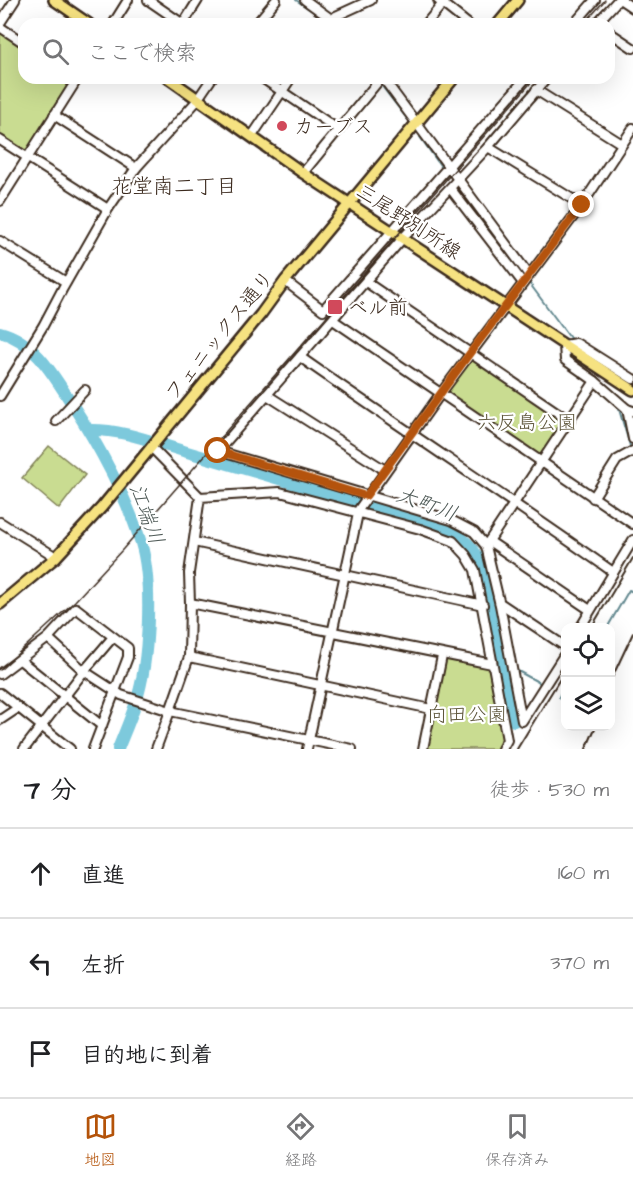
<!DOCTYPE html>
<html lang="ja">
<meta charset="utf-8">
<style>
:root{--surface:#fff;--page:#f2f2f2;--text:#202124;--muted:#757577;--line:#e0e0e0;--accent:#b45309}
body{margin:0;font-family:"Architects Daughter","Klee One",sans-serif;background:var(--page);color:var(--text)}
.controls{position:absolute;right:18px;bottom:18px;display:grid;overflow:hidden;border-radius:12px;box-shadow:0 6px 24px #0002}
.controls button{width:54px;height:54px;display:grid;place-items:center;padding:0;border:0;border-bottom:2px solid var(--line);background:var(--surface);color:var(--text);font:30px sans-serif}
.stop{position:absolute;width:18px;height:18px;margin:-14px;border:4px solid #b45309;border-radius:50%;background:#fff}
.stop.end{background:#b45309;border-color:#fff;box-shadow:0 2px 6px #0008}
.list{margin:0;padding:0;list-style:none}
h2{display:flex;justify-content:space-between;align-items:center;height:78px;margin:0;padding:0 24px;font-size:26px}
h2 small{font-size:20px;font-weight:400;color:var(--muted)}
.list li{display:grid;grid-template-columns:39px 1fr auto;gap:18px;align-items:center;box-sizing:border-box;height:90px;padding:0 24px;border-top:2px solid var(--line)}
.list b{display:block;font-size:22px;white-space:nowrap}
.list em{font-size:20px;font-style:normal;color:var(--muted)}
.icon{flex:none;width:33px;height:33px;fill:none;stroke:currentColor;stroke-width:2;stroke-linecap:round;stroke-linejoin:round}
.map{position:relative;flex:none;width:633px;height:749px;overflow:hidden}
.search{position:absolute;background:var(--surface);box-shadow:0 6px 24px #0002;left:18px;right:18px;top:18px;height:66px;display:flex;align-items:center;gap:15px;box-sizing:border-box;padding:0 21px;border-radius:18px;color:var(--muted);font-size:22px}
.sheet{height:348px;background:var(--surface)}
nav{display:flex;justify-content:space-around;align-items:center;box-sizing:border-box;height:84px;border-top:2px solid var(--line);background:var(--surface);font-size:16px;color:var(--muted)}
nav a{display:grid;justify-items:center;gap:3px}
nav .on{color:var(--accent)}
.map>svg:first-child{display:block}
.green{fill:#c9dc91;stroke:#828358;stroke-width:1.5}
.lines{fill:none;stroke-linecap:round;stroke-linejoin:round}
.stream{stroke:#638990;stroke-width:2}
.river{stroke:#7dc9dc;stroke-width:12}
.minor-casing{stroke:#3b2a1e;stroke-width:12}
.major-casing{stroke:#3b2a1e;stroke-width:14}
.minor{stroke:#fff;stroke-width:8}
.major{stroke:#f6e281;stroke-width:9}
.tram{stroke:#3b2a1e;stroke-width:1.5}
.rail{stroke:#3b2a1e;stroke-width:2}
.route{stroke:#b45309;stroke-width:8}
.poi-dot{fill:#d1495b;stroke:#fff;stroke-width:2}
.labels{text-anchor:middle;stroke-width:4.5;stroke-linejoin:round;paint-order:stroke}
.poi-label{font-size:20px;fill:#3b2a1e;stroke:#fff;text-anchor:start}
.street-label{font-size:20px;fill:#3b2a1e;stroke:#fff}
.park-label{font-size:20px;fill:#5e563b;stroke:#fff}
.neighbourhood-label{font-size:21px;fill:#3b2a1e;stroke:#fff}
.water-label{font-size:21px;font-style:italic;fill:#4f5a57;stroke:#fff}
</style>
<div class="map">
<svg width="633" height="749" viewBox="0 0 633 749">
<rect width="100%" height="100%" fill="#fff"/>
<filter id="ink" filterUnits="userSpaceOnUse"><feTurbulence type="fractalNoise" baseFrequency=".0167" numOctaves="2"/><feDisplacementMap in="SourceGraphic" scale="12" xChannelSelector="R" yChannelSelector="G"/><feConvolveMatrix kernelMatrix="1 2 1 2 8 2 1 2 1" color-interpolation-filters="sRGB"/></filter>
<g filter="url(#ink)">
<g class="green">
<polygon points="0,31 24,47 24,78 71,79 72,82 28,151 26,152 0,135"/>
<polygon points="471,357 565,421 541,459 446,392"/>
<polygon points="49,446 85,475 59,509 22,478"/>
<polygon points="443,659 492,664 507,740 502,749 426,749"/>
</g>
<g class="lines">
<g class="stream">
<polyline points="296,0 325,20"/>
<polyline points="381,85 407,119"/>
<polyline points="420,137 442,168"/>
<polyline points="456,186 522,274"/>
<polyline points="530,284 570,338"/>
<polyline points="618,406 630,446"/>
<polyline points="607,628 629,590 633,592"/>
<polyline points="503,673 516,670 549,688"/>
<polyline points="561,693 559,697 564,700 566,697"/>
</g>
<g class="river">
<path d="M0,332c35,9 54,44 72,72 26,40 55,94 69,139 12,40 8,120 -5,159 -5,16 -12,32 -18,47"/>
<path d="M89,430c34,-1 66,13 98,22 84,24 168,50 252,74 24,9 38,23 46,48l29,147"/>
</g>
<defs>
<g id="minor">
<polyline points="148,0 183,24"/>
<polyline points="305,0 338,24"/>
<polyline points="438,0 468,24"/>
<polyline points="621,0 633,8"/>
<polyline points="0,23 15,0"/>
<polyline points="113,24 128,0"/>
<polyline points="183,24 198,0"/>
<polyline points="256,24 276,0"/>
<polyline points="327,24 336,16 371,0"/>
<polyline points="426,24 444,2"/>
<polyline points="574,24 595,0"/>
<polyline points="596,24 618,0"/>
<polyline points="0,27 24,43"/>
<polyline points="609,32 633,48"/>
<polyline points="262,78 339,130"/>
<polyline points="383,78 529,275"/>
<polyline points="536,90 622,144"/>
<polyline points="54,115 136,168"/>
<polyline points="252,136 291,78"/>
<polyline points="0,140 108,209"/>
<polyline points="488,147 582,205"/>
<polyline points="303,173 381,78"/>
<polyline points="450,188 523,283"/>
<polyline points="0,201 78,78"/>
<polyline points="0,241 66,282"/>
<polyline points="285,281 323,310 526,78"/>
<polyline points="366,282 570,421"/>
<polyline points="333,320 633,524"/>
<path d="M300,357c104,73 210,142 313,215"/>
<polyline points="633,379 576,343 564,345 565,360 595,381 627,409 633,411"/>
<polyline points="267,395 385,470"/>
<polyline points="0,396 43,326 63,288 108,209 136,168 195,103 212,78"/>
<polyline points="627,409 633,439"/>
<polyline points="56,421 85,390"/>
<polyline points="151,447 200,497"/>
<polyline points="593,498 617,460 633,451"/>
<polyline points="0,522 56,557"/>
<polyline points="489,541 486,546 474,532 451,520 218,451 403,238 488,147 547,78"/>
<polyline points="194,542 483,605"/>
<polyline points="486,546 500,605 522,721 566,652"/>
<polyline points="190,603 492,664"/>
<polyline points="500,603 566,647"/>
<polyline points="590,610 489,541 595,381"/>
<polyline points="580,628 633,540"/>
<polyline points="48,638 84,671 121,695 170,711 156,749"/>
<polyline points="189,657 431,709"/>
<polyline points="20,660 102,726"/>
<polyline points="0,674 48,638 76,608 128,648 128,657 93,749"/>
<polyline points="0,693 70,749"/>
<polyline points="0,720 18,708"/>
<polyline points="24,749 84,671 113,637"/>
<polyline points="307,749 359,509 441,393 582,205 633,128"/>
<polyline points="352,749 170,711 189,657 190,603 189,573 200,497 280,492 420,529 453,541 466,555 475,570 507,740 502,749"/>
<polyline points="423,749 442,656"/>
</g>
<g id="major">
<polyline points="54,0 89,24"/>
<polyline points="498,24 518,0"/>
<polyline points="168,78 303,173 633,390"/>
<polyline points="0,604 56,557 102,507 261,314 285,281 454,78"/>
</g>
</defs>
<use href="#minor" class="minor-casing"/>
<use href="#major" class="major-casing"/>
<use href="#minor" class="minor"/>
<use href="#major" class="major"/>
<g class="tram">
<polyline points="584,24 605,0"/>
<polyline points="0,670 75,601 123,549 535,78"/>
</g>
<g class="rail">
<polyline points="591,628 633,558"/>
<polyline points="610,682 633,633"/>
<polyline points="517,749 566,669"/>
<polyline points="586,749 596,726"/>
</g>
</g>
</g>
<g class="lines" filter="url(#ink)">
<polyline class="route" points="218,451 366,496 470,353 582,205"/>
</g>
<g class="poi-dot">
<circle cx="282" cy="126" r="6"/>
<rect x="327" y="299" width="16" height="16" rx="3"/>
</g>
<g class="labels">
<g class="poi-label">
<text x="294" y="133">カーブス</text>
<text x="348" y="314">ベル前</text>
</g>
<g class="street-label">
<text transform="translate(409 221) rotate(33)" y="7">三尾野別所線</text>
<text transform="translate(219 335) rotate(-51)" y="7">フェニックス通り</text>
</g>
<g class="park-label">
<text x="527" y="429">六反島公園</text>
<text x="467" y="721">向田公園</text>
</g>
<g class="neighbourhood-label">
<text x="174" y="193">花堂南二丁目</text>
</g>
<g class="water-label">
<text transform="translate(427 504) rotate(20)" y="7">大町川</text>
<text transform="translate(147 514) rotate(70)" y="7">江端川</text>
</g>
</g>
</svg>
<div class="controls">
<button><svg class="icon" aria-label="locate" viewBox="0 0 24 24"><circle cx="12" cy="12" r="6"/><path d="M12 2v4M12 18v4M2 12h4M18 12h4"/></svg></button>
<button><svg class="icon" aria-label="layers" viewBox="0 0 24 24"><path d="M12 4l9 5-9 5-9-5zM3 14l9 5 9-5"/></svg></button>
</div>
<div class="stop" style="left:218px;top:451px"></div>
<div class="stop end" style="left:582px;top:205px"></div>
<div class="search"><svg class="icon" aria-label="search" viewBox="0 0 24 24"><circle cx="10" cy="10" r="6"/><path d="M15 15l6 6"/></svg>ここで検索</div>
</div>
<section class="sheet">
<h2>7 分<small>徒歩 · 530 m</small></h2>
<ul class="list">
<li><svg class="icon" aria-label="ahead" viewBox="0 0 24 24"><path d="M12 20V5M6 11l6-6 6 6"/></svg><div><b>直進</b></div><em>160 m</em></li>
<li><svg class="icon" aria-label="left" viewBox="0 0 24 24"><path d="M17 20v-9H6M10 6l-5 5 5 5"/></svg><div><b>左折</b></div><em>370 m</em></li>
<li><svg class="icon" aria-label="arrive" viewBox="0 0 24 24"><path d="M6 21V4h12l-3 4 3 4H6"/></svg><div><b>目的地に到着</b></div></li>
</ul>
</section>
<nav>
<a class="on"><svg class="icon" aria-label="map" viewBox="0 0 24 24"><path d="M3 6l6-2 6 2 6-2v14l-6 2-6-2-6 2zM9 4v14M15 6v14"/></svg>地図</a>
<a><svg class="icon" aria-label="directions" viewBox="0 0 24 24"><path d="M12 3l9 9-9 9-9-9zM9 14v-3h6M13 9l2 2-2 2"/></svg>経路</a>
<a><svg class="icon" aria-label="saved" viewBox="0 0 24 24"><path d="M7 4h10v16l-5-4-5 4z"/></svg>保存済み</a>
</nav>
